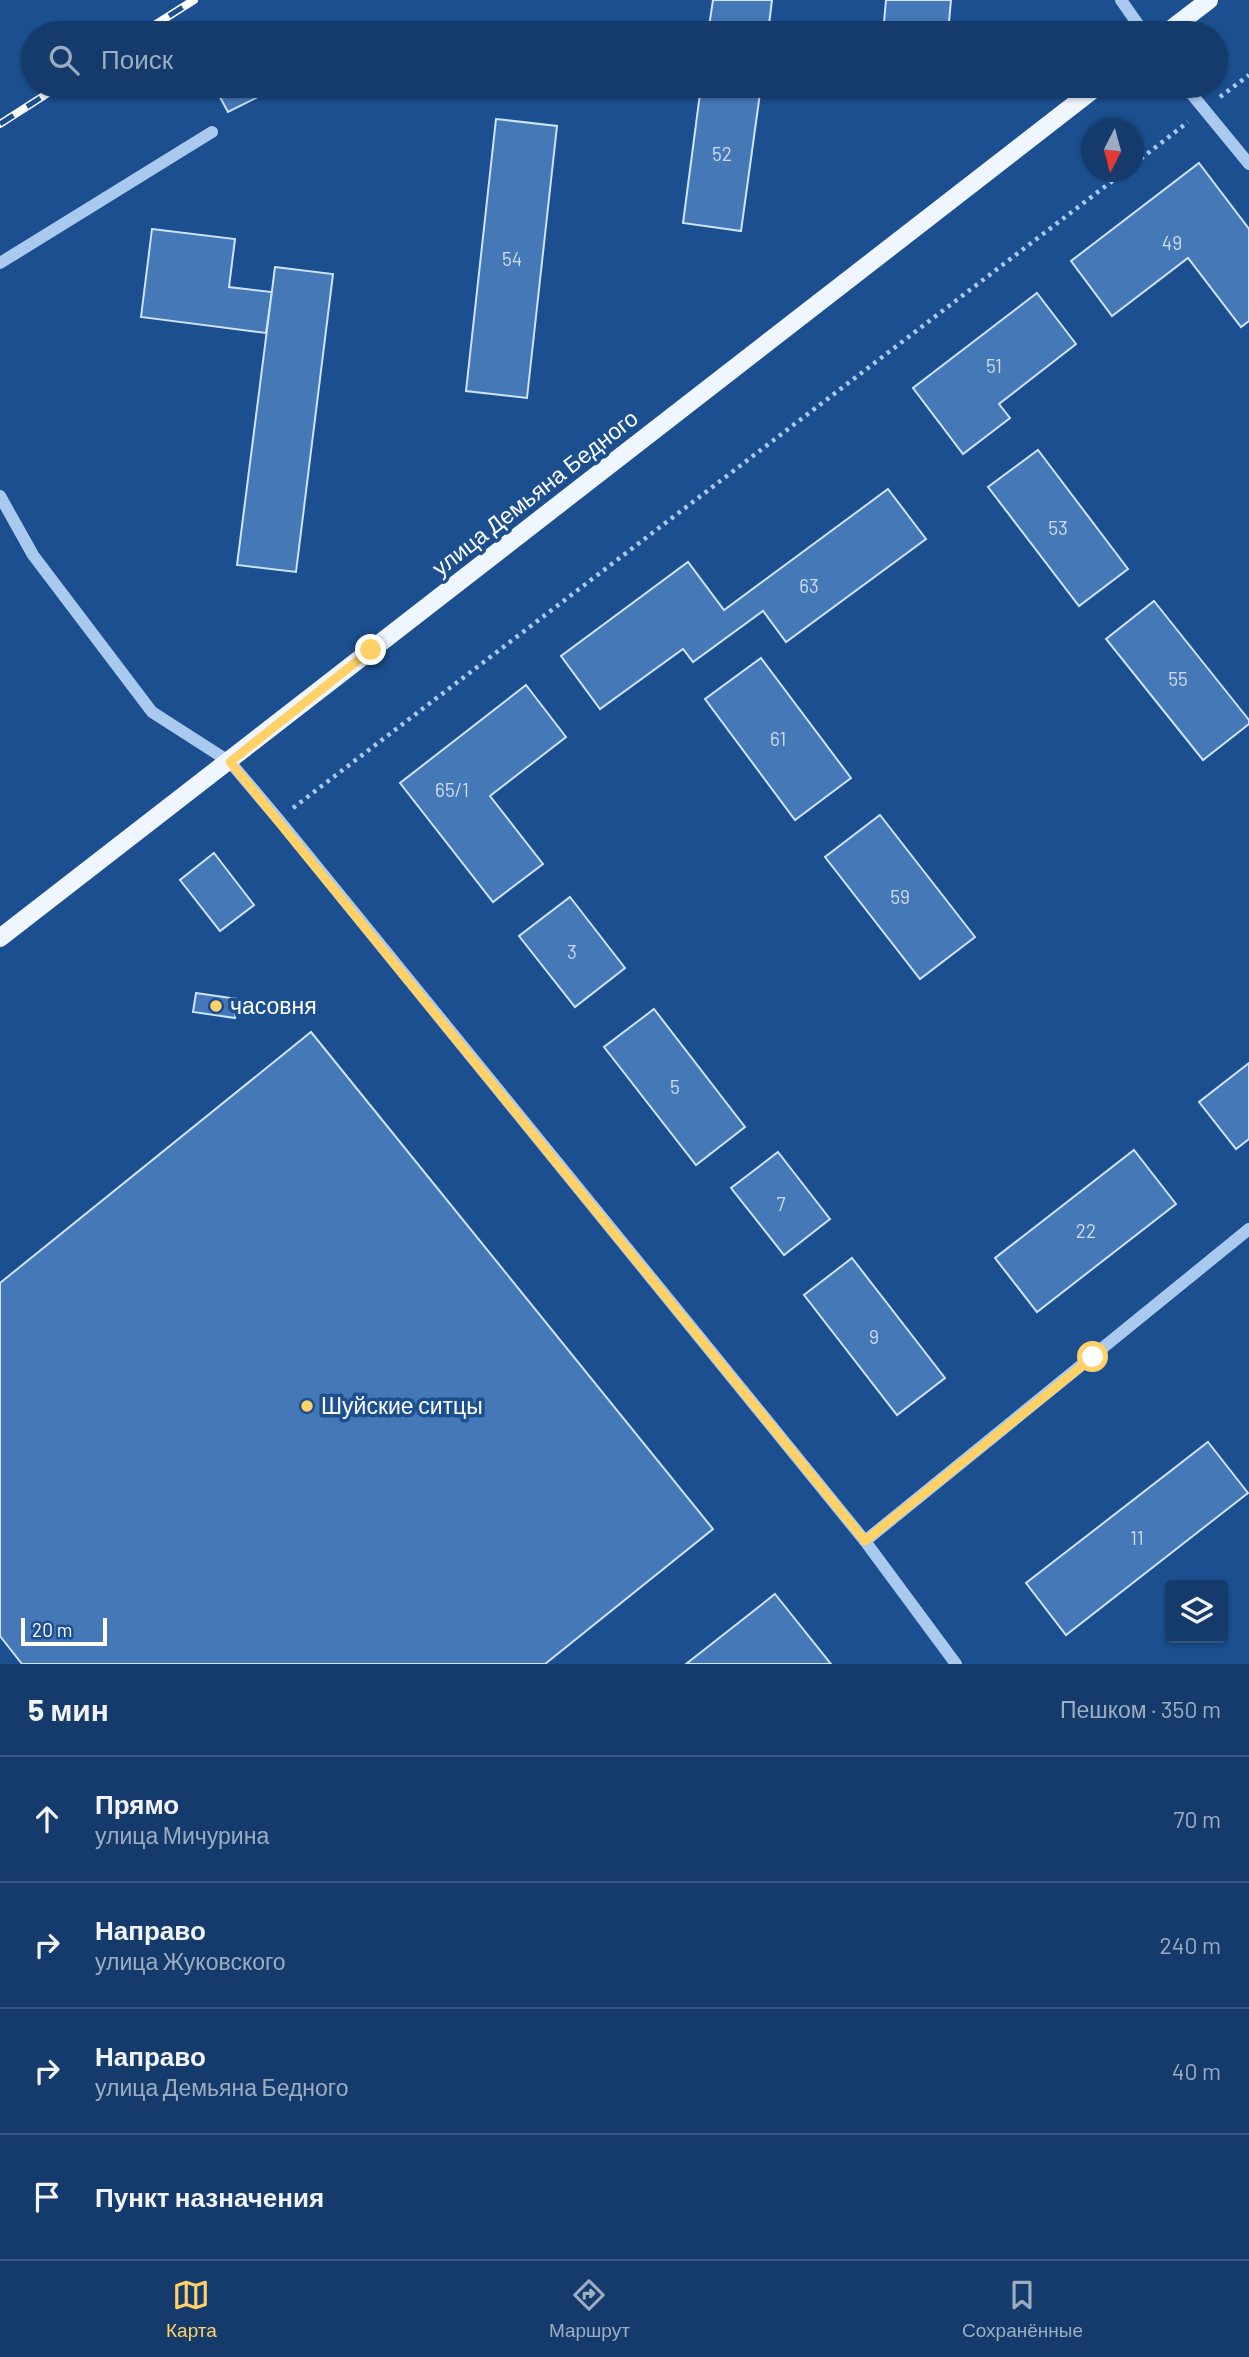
<!DOCTYPE html>
<html lang="ru">
<meta charset="utf-8">
<style>
:root{--surface:#143b6b;--page:#1d4271;--text:#f1f3f6;--muted:#9dadc1;--line:#33557e;--accent:#ffd166}
body{margin:0;font-family:Barlow,sans-serif;background:var(--page);color:var(--text)}
.controls{position:absolute;right:21px;bottom:21px;display:grid;overflow:hidden;border-radius:7px;box-shadow:0 2px 5px #0004}
.controls button{width:63px;height:63px;display:grid;place-items:center;padding:0;border:0;border-bottom:2px solid var(--line);background:var(--surface);color:var(--text);font:35px sans-serif}
.compass{position:absolute;left:1081px;top:119px;width:63px;height:63px;border-radius:50%;background:var(--surface);box-shadow:0 2px 5px #0004;rotate:186deg}
.scale{position:absolute;left:21px;bottom:18px;width:86px;box-sizing:border-box;padding-left:7px;border:4px solid #fff;border-top:0;font-size:19px;line-height:24px;white-space:nowrap;color:#fff;-webkit-text-stroke:5px #1b4f8f;paint-order:stroke}
.stop{position:absolute;width:21px;height:21px;margin:-16px;border:5px solid #ffd166;border-radius:50%;background:#fff}
.stop.end{background:#ffd166;border-color:#fff;box-shadow:0 2px 7px #0008}
.list{margin:0;padding:0;list-style:none}
h2{display:flex;justify-content:space-between;align-items:center;height:91px;margin:0;padding:0 28px;font-size:30px}
h2 small{font-size:23px;font-weight:400;color:var(--muted)}
.list li{display:grid;grid-template-columns:46px 1fr auto;gap:21px;align-items:center;box-sizing:border-box;height:126px;padding:0 28px;border-top:2px solid var(--line)}
.list b{display:block;font-size:26px;white-space:nowrap}
.list p{margin:0;font-size:23px;white-space:nowrap;color:var(--muted)}
.list em{font-size:23px;font-style:normal;color:var(--muted)}
.icon{flex:none;width:38px;height:38px;fill:none;stroke:currentColor;stroke-width:2;stroke-linecap:round;stroke-linejoin:round}
.map{position:relative;flex:none;width:1249px;height:1664px;overflow:hidden}
.search{position:absolute;background:var(--surface);box-shadow:0 2px 5px #0004;left:21px;right:21px;top:21px;height:77px;display:flex;align-items:center;gap:18px;box-sizing:border-box;padding:0 24px;border-radius:38px;color:var(--muted);font-size:26px}
.sheet{height:595px;background:var(--surface)}
nav{display:flex;justify-content:space-around;align-items:center;box-sizing:border-box;height:98px;border-top:2px solid var(--line);background:var(--surface);font-size:19px;color:var(--muted)}
nav a{display:grid;justify-items:center;gap:4px}
nav .on{color:var(--accent)}
.map>svg:first-child{display:block}
.building{fill:#4478b7;stroke:#cfe3fa;stroke-width:2}
.lines{fill:none;stroke-linecap:round;stroke-linejoin:round}
.path{stroke:#a9c9ee;stroke-width:4.5;stroke-dasharray:3.5 5;stroke-linecap:butt}
.minor{stroke:#a9c9ee;stroke-width:12}
.major{stroke:#f0f6ff;stroke-width:18}
.rail-casing{stroke:#fff;stroke-width:8}
.rail{stroke:#1b4f8f;stroke-width:5;stroke-dasharray:16;stroke-linecap:butt}
.route{stroke:#ffd166;stroke-width:9}
.poi-dot{fill:#ffd166;stroke:#1b4f8f;stroke-width:2.5}
.labels{text-anchor:middle;stroke-width:7;stroke-linejoin:round;paint-order:stroke}
.number-label{font-size:19px;fill:#d0dded}
.street-label{font-size:23px;fill:#fff;stroke:#1b4f8f}
.poi-label{font-size:23px;fill:#fff;stroke:#1b4f8f;text-anchor:start}
</style>
<div class="map">
<svg width="1249" height="1664" viewBox="0 0 1249 1664">
<rect width="100%" height="100%" fill="#1b4f8f"/>
<g class="building">
<polygon points="713,0 772,0 768,33 708,33"/>
<polygon points="886,0 951,0 948,33 883,33"/>
<polygon points="214,86 275,86 276,88 228,112"/>
<polygon points="701,86 761,86 741,231 683,223"/>
<polygon points="496,119 557,126 527,398 466,391"/>
<polygon points="1199,163 1249,229 1249,321 1241,327 1188,258 1112,316 1071,261"/>
<polygon points="152,229 235,239 229,287 272,292 266,333 141,317"/>
<polygon points="275,267 333,274 296,572 237,565"/>
<polygon points="1037,293 1076,344 999,404 1010,418 963,454 913,388"/>
<polygon points="1038,450 1128,569 1079,606 988,487"/>
<polygon points="888,489 926,539 786,642 763,611 693,662 683,649 600,709 561,656 688,562 724,610"/>
<polygon points="1154,601 1249,720 1249,724 1203,760 1106,639"/>
<polygon points="761,658 851,778 795,820 705,699"/>
<polygon points="526,685 566,737 490,796 543,864 493,902 400,783"/>
<polygon points="880,815 975,937 920,979 825,857"/>
<polygon points="214,853 254,905 220,931 180,880"/>
<polygon points="570,897 625,968 575,1007 519,936"/>
<polygon points="196,993 238,999 235,1018 193,1012"/>
<polygon points="654,1009 745,1127 696,1165 604,1047"/>
<polygon points="311,1032 713,1529 545,1664 22,1664 0,1636 0,1283"/>
<polygon points="1249,1063 1249,1139 1236,1149 1199,1102"/>
<polygon points="1134,1150 1176,1204 1037,1312 995,1258"/>
<polygon points="778,1152 830,1219 784,1255 731,1188"/>
<polygon points="852,1258 945,1378 897,1415 804,1295"/>
<polygon points="1208,1442 1248,1493 1066,1635 1026,1583"/>
<polygon points="775,1594 831,1664 686,1664"/>
</g>
<g class="lines">
<g class="path">
<polyline points="1220,97 1249,75"/>
<polyline points="1134,164 1188,122"/>
<polyline points="293,808 1124,172"/>
</g>
<g class="minor">
<polyline points="1121,0 1144,33"/>
<polyline points="1185,86 1249,164"/>
<polyline points="0,263 212,132"/>
<polyline points="0,496 33,555 152,712 230,762 279,820 865,1541 956,1664"/>
<polyline points="865,1541 1249,1229"/>
</g>
<g class="major">
<polyline points="1166,33 1209,0"/>
<polyline points="0,938 1098,86"/>
</g>
<defs>
<g id="rail">
<polyline points="142,33 194,0"/>
<polyline points="0,124 59,86"/>
</g>
</defs>
<use href="#rail" class="rail-casing"/>
<use href="#rail" class="rail"/>
</g>
<g class="lines">
<polyline class="route" points="371,650 230,762 865,1541 1093,1357"/>
</g>
<g class="poi-dot">
<circle cx="216" cy="1006" r="7"/>
<circle cx="307" cy="1406" r="7"/>
</g>
<g class="labels">
<g class="number-label">
<text x="722" y="161">52</text>
<text x="1172" y="250">49</text>
<text x="512" y="266">54</text>
<text x="994" y="373">51</text>
<text x="1058" y="535">53</text>
<text x="809" y="593">63</text>
<text x="1178" y="686">55</text>
<text x="778" y="746">61</text>
<text x="452" y="797">65/1</text>
<text x="900" y="904">59</text>
<text x="572" y="959">3</text>
<text x="675" y="1094">5</text>
<text x="781" y="1211">7</text>
<text x="1086" y="1238">22</text>
<text x="874" y="1344">9</text>
<text x="1137" y="1545">11</text>
</g>
<g class="street-label">
<text transform="translate(535 493) rotate(-38)" y="8">улица Демьяна Бедного</text>
</g>
<g class="poi-label">
<text x="230" y="1014">часовня</text>
<text x="321" y="1414">Шуйские ситцы</text>
</g>
</g>
</svg>
<div class="controls">
<button><svg class="icon" aria-label="layers" viewBox="0 0 24 24"><path d="M12 4l9 5-9 5-9-5zM3 14l9 5 9-5"/></svg></button>
</div>
<svg class="compass" viewBox="-18 -18 36 36"><path d="M0-13l5 13h-10z" fill="#e53935"/><path d="M0 13l5-13h-10z" fill="#9dadc1"/></svg>
<div class="scale">20 m</div>
<div class="stop" style="left:1093px;top:1357px"></div>
<div class="stop end" style="left:371px;top:650px"></div>
<div class="search"><svg class="icon" aria-label="search" viewBox="0 0 24 24"><circle cx="10" cy="10" r="6"/><path d="M15 15l6 6"/></svg>Поиск</div>
</div>
<section class="sheet">
<h2>5 мин<small>Пешком · 350 m</small></h2>
<ul class="list">
<li><svg class="icon" aria-label="ahead" viewBox="0 0 24 24"><path d="M12 20V5M6 11l6-6 6 6"/></svg><div><b>Прямо</b><p>улица Мичурина</p></div><em>70 m</em></li>
<li><svg class="icon" aria-label="right" viewBox="0 0 24 24"><path d="M7 20v-9h11M14 6l5 5-5 5"/></svg><div><b>Направо</b><p>улица Жуковского</p></div><em>240 m</em></li>
<li><svg class="icon" aria-label="right" viewBox="0 0 24 24"><path d="M7 20v-9h11M14 6l5 5-5 5"/></svg><div><b>Направо</b><p>улица Демьяна Бедного</p></div><em>40 m</em></li>
<li><svg class="icon" aria-label="arrive" viewBox="0 0 24 24"><path d="M6 21V4h12l-3 4 3 4H6"/></svg><div><b>Пункт назначения</b></div></li>
</ul>
</section>
<nav>
<a class="on"><svg class="icon" aria-label="map" viewBox="0 0 24 24"><path d="M3 6l6-2 6 2 6-2v14l-6 2-6-2-6 2zM9 4v14M15 6v14"/></svg>Карта</a>
<a><svg class="icon" aria-label="directions" viewBox="0 0 24 24"><path d="M12 3l9 9-9 9-9-9zM9 14v-3h6M13 9l2 2-2 2"/></svg>Маршрут</a>
<a><svg class="icon" aria-label="saved" viewBox="0 0 24 24"><path d="M7 4h10v16l-5-4-5 4z"/></svg>Сохранённые</a>
</nav>
